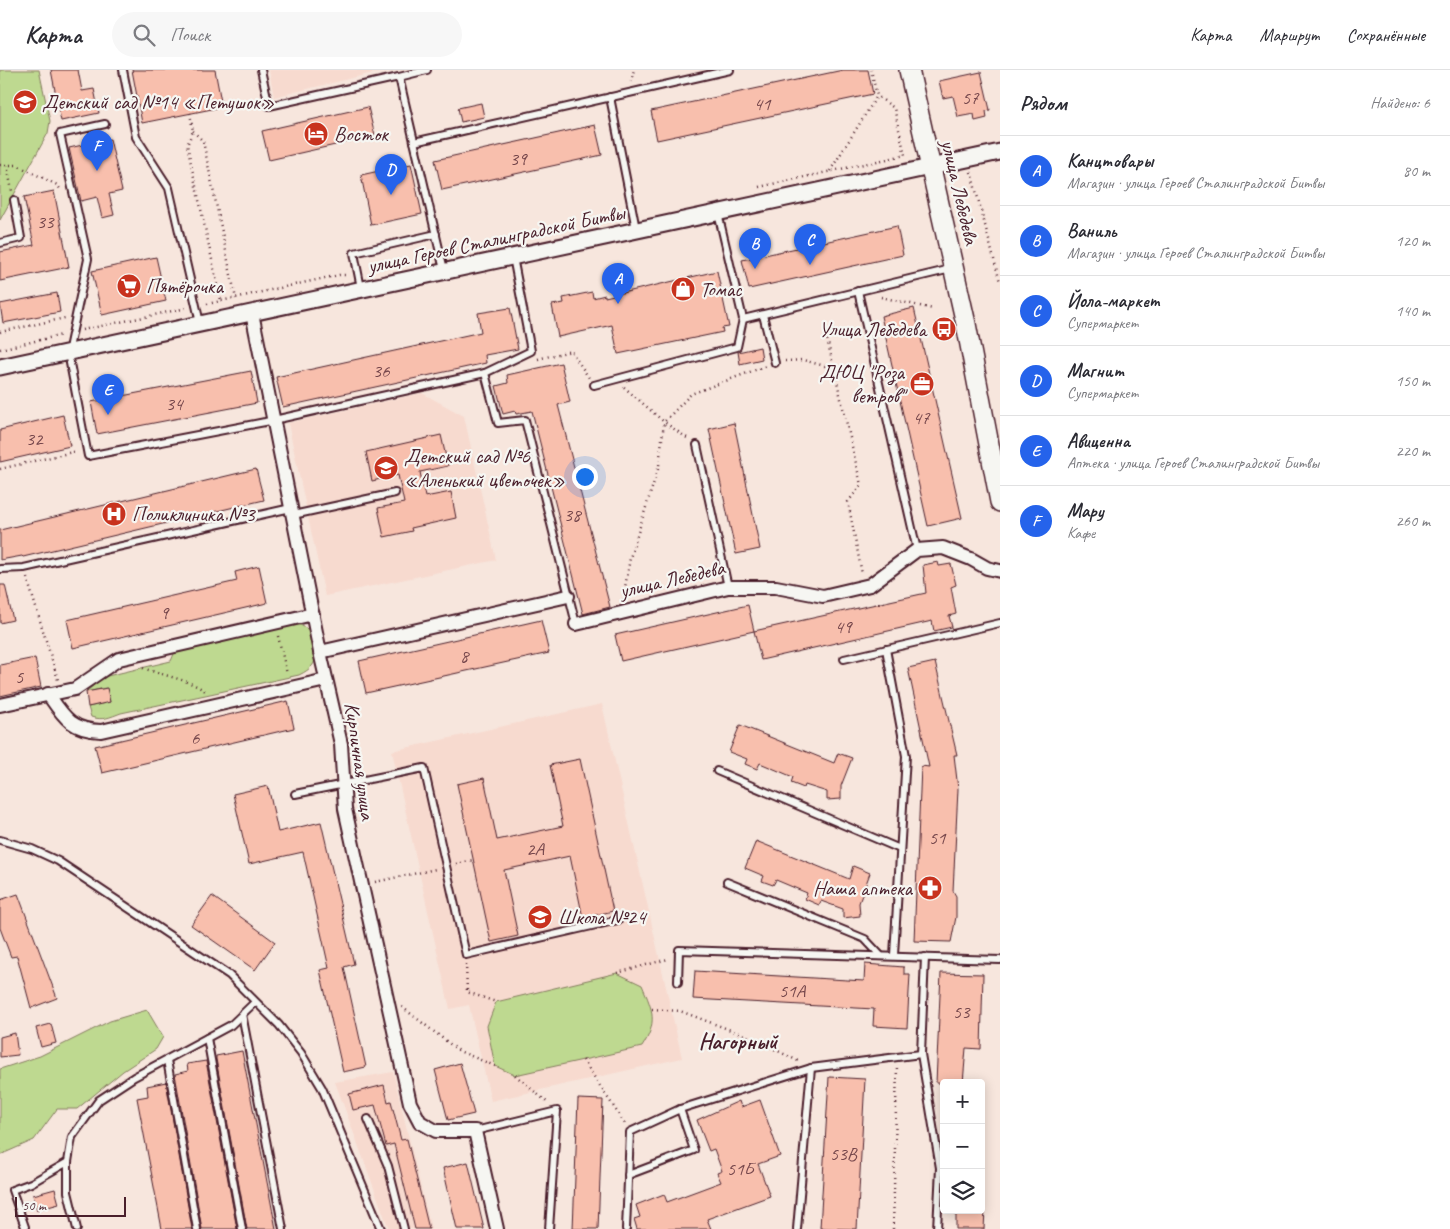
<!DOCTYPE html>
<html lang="ru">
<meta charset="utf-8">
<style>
:root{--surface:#fff;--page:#f7f7f7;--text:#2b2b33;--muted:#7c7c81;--line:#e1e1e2;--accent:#2563eb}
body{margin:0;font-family:Caveat,sans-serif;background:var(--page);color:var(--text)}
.controls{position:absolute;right:15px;bottom:15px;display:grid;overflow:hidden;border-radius:5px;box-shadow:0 2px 12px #0003}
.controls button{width:45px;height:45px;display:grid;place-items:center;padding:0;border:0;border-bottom:1px solid var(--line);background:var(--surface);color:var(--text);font:25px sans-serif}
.scale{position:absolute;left:15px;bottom:12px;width:111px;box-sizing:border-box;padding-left:5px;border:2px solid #4a1f2b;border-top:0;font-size:14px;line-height:18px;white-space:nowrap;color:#4a1f2b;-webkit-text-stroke:4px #f6f6f2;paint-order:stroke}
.you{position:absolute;left:584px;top:406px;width:18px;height:18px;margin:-12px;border:4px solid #fff;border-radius:50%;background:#1a73e8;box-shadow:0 0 0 8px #1a73e833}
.badge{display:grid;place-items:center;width:32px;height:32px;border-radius:50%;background:var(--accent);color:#fff;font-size:16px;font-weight:700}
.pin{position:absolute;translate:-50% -41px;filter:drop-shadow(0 1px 2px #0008)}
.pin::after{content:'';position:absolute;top:26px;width:18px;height:15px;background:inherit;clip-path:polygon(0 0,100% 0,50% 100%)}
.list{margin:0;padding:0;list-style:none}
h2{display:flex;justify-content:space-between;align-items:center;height:65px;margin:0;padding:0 20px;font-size:21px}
h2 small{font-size:16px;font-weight:400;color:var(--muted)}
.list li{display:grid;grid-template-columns:32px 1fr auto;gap:15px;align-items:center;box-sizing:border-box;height:70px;padding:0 20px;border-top:1px solid var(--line)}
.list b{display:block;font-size:19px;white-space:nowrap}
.list p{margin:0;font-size:16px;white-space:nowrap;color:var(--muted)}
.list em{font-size:16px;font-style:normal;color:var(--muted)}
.icon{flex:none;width:28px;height:28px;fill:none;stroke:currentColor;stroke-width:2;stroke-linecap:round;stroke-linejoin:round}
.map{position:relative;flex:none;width:1000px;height:1159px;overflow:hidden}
header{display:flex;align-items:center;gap:30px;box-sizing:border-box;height:70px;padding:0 25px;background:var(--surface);border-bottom:1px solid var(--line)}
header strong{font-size:24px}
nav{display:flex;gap:28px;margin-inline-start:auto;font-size:18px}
.search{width:350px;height:45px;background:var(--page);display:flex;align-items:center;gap:12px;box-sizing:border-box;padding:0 18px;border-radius:28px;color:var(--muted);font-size:19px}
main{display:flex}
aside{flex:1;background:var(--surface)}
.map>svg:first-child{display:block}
.built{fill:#f7dacf}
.green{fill:#bed990;stroke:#847c5e}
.building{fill:#f8bfad;stroke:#4a1f2b}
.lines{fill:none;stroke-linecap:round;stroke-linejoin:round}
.service-casing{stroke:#4a1f2b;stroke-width:10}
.minor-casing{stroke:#4a1f2b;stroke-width:16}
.tertiary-casing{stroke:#4a1f2b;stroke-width:19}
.primary-casing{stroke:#4a1f2b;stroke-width:22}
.path{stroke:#4a1f2b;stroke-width:2.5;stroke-dasharray:1 4;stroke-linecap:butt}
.service{stroke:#f6f6f2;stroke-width:6}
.minor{stroke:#f6f6f2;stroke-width:12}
.tertiary{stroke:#f6f6f2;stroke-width:15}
.primary{stroke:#f6f6f2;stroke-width:19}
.labels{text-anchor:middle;stroke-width:4.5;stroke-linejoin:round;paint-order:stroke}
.number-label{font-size:19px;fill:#76474c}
.poi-label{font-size:21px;fill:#4a1f2b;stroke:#f6f6f2;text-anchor:start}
.street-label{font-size:21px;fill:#4a1f2b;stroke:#f6f6f2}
.neighbourhood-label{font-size:22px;font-weight:bold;fill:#4a1f2b;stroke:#f6f6f2}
</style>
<header>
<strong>Карта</strong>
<div class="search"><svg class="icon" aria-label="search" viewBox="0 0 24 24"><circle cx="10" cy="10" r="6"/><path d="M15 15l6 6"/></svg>Поиск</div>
<nav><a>Карта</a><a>Маршрут</a><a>Сохранённые</a></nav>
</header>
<main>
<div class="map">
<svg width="1000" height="1159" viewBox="0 0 1000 1159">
<rect width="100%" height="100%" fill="#f7e6dd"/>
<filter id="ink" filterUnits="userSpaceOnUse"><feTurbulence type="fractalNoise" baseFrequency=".02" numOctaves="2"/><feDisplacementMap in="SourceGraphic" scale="10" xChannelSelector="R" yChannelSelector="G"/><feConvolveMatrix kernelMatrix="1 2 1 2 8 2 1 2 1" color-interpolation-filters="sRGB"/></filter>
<g filter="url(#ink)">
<g class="built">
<polygon points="269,0 385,0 274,27"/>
<polygon points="422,323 464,346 496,490 325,526 288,353"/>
<polygon points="602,634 682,988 491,1031 469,935 450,939 392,681"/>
<polygon points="393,1002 431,1159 389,1159 335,1012"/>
</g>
<g class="green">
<polygon points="0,0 39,0 50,51 48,63 0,150"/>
<path d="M295,552l14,8c6,22 15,33 -10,45l-178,38c-11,4 -18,8 -30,4l-3,-10 22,-5 -4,-14 -20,4 17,-15 68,-16 5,-12z"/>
<path d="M617,903l25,12c11,26 16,37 0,62l-127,28 -20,-9 -8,-40 9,-24z"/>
<polygon points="147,940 163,967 156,979 123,1001 77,1039 57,1039 34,1070 0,1085 0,999 40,986 110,951"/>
</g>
<g class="building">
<polygon points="51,0 78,0 82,21 94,19 99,43 61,51"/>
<polygon points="132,0 215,0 222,37 142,53"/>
<polygon points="843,0 868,0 873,24 657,70 651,41"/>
<polygon points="981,2 990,40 986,41 987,48 975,51 974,44 958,47 953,26 943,28 939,11"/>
<polygon points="481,33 484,47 461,52 458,38"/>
<polygon points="368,37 375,66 269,90 262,61"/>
<polygon points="595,55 602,85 442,120 435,90"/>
<polygon points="110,69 122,121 109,124 114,145 102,148 97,127 81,131 69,78"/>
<polygon points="411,94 422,144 371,155 361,105"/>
<polygon points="54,121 69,197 0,211 0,182 34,175 24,127"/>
<polygon points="897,156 903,185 749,219 742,190"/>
<polygon points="156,187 166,231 102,245 92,201"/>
<polygon points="717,201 729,257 722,258 723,262 618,284 612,255 558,267 552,235 564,233 563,228 592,222 593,228 605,225 605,227"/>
<polygon points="57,223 60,242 3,253 0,234"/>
<polygon points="510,238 518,279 485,285 486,293 283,337 276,307 481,262 478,243"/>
<polygon points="914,238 962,448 928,456 881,246"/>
<polygon points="760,277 762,289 740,294 738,282"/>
<polygon points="561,293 570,332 558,335 610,537 583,544 532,341 516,344 515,341 503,344 496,316 508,313 507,305"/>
<polygon points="251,301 257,333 97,364 91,332"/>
<polygon points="63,345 70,376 0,392 0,360"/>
<polygon points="734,353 760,479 736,484 709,359"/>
<polygon points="441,365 448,396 420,402 425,427 451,422 456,448 411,458 412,461 384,467 378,438 404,433 398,405 372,411 366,382"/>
<polygon points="256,399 264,430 23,487 22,486 0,490 0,460"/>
<polygon points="938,492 939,496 951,494 956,515 951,517 956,544 949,546 952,557 934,561 932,551 761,590 754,561 926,523 923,495"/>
<polygon points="259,496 267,533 73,578 67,550 237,511 235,502"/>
<polygon points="0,515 5,515 13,550 0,553"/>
<polygon points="748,535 754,561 621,591 615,565"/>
<polygon points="541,550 549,583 366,623 359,591"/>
<polygon points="35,588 41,617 0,626 0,595"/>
<polygon points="935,592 957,685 954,685 958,719 953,821 956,826 956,847 951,872 914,871 921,696 929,697 908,598"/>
<polygon points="107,618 110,632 88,637 86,622"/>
<polygon points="288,631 294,658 102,703 95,676"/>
<polygon points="740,655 834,693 838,683 852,688 841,716 841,729 827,730 827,722 805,715 804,718 791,713 793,707 760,693 757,699 745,694 747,689 729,682"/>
<polygon points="580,689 613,841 583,848 570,786 504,800 518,866 491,872 457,714 484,708 497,770 563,756 550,695"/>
<polygon points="268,716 278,762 321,752 354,894 344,897 366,997 343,1002 320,900 329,898 303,782 249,794 233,724"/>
<polygon points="756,771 849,809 853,796 870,803 859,833 860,846 843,848 843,839 821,831 819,835 805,829 807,823 776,810 773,815 762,811 764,806 745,798"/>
<polygon points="18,824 57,928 31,938 17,886 11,887 0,858 0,830"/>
<polygon points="212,826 275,872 255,900 191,855"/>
<polygon points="865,894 904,897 904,904 910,904 907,958 873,956 874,939 693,929 695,901 864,911"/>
<polygon points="941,903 983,904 981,979 966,978 963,1013 936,1013"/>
<polygon points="51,954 56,973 41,977 36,958"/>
<polygon points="15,963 18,985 0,987 0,967"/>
<polygon points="242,981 276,1159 247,1159 216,989 216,986"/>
<polygon points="206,991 237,1159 202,1159 175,1004 188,1001 187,994"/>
<polygon points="460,993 474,1044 448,1050 435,1000"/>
<polygon points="829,1007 865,1009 857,1159 820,1158"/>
<polygon points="166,1012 192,1159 162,1159 137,1028 148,1026 147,1016"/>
<polygon points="384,1015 388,1032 391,1031 401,1070 407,1069 429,1159 415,1159 394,1074 386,1076 375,1035 353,1040 349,1024"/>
<polygon points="578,1029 603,1030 598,1159 573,1159"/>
<polygon points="760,1030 780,1086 758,1094 770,1126 707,1149 711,1159 637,1159 634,1149 640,1147 636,1135 664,1124 667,1132 721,1112 717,1103 722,1101 714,1079 709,1081 697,1050 739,1031 741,1037"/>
<polygon points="468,1092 484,1159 457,1159 443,1098"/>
<polygon points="55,1119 59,1134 37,1140 33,1125"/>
<polygon points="956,1140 985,1140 984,1159 956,1159"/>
</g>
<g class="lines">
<defs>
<g id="service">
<polyline points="123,0 136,67 169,118 200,253"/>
<polyline points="261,0 269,36 399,7 444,200"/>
<polyline points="399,7 427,0"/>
<polyline points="610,27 636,159"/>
<polyline points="105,54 60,64 88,189 68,283 88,386 265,352 485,303"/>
<polyline points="414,72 730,0"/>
<polyline points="0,173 21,168 14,130"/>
<polyline points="513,187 531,281 485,303 498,353 525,350 576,554"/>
<polyline points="361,218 354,183 436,164"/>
<polyline points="858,221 917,480"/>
<polyline points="763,245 775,293"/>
<polyline points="743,249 951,199"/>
<polyline points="594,315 737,277 743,249 718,143"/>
<polyline points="697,375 728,517"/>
<polyline points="293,445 395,423"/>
<polyline points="0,499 24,498 291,438"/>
<polyline points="886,579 906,686 894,885"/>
<polyline points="844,589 1000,553"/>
<polyline points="717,701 900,779"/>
<polyline points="295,724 424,698 466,885 618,850"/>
<polyline points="0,770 32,779 58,791 229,905 279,955 301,983 322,1018 381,1159"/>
<polyline points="727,812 865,869 880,885"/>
<polyline points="925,887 921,984 940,1098 937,1159"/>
<polyline points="678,912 679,880 1000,890"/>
<polyline points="242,944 283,1159"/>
<polyline points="207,968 242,1159"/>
<polyline points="167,990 197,1159"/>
<polyline points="368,1049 388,1096 404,1159"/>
<polyline points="475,1061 557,1041 549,1159"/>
<polyline points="68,1092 68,1122 77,1159"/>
<polyline points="628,1105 694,1080 680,1039"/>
<polyline points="25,1157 12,1120 31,1113 68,1092 72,1067 99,1030 134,1007 231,955 255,932"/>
<polyline points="626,1159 630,1062 680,1039 811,998 921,984"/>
<polyline points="797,1159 811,998"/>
</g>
<g id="minor">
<polyline points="252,243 320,582 341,674 345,739 410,1033 420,1052 436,1061 475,1061 497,1159"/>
<polyline points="576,554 728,517 776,517 823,526 870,515 917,480 943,478 971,489 987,498 1000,501"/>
<polyline points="320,582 568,526"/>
<path d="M48,624c16,23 23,36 53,37l225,-51"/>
<polyline points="0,635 75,619 119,589 313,544"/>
</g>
<polyline id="tertiary" points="0,297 1000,82"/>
<polyline id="primary" points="909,0 966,254 1000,432"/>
</defs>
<use href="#service" class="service-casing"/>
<use href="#minor" class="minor-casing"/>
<use href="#tertiary" class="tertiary-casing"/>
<use href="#primary" class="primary-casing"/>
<g class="path">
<polyline points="631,12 634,0"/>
<polyline points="190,43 193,61 187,75 221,231"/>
<polyline points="193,61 203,71 236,229"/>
<polyline points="0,95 17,95 57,115 61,120"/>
<polyline points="7,95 12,121"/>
<polyline points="830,101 877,26"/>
<polyline points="971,102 1000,212"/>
<polyline points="759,117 905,85 894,38 877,26 871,0"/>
<polyline points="881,227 933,239"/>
<polyline points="207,234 339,205 348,205"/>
<polyline points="82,260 187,238"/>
<polyline points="825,260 861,415 848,432 862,504"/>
<polyline points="0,262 65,248"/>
<polyline points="0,279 62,265"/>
<polyline points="538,289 571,281 589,308"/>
<polyline points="785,291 803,290 832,298"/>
<polyline points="624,317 664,352 690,370"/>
<polyline points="0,399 77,381"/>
<polyline points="27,508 58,610"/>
<polyline points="623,530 630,488 659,396 664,352 691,324 766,296"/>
<polyline points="278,566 287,604"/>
<path d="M143,598c21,8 45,11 64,24"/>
<polyline points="456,794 473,790"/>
<polyline points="375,812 436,799"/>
<polyline points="466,894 467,922 496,932"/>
<polyline points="617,903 668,889"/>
<polyline points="402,937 459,981 495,996"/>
<polyline points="652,939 680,941 752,968 798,991"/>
<polyline points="583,990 625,1054"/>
<polyline points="515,1005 548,1033"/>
<polyline points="893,1159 897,996"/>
</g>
<use href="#service" class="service"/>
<use href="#minor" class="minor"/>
<use href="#tertiary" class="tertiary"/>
<use href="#primary" class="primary"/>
</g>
</g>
<defs>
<symbol id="school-disc" viewBox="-11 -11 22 22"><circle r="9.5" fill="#c8321e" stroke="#f6f6f2"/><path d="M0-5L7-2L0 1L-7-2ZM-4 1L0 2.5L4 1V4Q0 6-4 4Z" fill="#fff"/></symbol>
<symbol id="hotel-disc" viewBox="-11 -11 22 22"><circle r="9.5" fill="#c8321e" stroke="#f6f6f2"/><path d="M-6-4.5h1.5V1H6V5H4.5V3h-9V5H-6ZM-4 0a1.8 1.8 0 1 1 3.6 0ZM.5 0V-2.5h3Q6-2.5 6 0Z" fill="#fff"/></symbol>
<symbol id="supermarket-disc" viewBox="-11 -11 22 22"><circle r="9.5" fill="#c8321e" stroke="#f6f6f2"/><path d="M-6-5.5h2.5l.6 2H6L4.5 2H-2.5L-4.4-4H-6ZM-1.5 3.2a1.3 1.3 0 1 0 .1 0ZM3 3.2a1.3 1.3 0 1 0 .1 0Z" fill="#fff"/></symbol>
<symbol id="shop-disc" viewBox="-11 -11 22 22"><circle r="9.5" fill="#c8321e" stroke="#f6f6f2"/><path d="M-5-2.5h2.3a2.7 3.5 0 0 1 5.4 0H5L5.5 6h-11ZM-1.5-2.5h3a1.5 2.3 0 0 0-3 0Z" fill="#fff"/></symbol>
<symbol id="bus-disc" viewBox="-11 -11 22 22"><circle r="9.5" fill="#c8321e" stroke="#f6f6f2"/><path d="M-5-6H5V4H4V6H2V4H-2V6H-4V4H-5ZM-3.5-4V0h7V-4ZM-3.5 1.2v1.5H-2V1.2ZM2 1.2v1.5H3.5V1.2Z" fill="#fff"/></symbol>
<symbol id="office-disc" viewBox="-11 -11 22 22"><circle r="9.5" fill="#c8321e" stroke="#f6f6f2"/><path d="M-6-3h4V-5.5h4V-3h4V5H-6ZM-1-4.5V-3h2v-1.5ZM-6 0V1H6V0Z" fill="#fff"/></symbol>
<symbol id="hospital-disc" viewBox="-11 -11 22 22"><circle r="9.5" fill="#c8321e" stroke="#f6f6f2"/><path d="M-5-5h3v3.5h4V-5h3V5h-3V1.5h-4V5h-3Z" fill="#fff"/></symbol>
<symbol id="pharmacy-disc" viewBox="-11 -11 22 22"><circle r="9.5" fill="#c8321e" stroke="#f6f6f2"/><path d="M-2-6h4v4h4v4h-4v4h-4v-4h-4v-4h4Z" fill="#fff"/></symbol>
</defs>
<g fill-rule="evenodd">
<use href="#school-disc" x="11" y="18" width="28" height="28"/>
<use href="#hotel-disc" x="302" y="50" width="28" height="28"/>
<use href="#supermarket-disc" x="115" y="202" width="28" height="28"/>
<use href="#shop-disc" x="669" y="205" width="28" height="28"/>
<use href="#bus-disc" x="930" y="245" width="28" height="28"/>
<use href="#office-disc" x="908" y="300" width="28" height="28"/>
<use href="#school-disc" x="372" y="384" width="28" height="28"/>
<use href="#hospital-disc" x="100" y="430" width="28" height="28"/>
<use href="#pharmacy-disc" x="916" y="804" width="28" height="28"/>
<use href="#school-disc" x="526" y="833" width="28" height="28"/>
</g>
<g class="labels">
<g class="number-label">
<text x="970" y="34">57</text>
<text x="762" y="40">41</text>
<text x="518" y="95">39</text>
<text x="45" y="158">33</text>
<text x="381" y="307">36</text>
<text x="174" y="340">34</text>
<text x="921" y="354">47</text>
<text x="34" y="375">32</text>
<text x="572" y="451">38</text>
<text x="164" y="549">9</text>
<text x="843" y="563">49</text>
<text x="464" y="592">8</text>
<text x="19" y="613">5</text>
<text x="195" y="674">6</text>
<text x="937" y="774">51</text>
<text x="535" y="785">2А</text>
<text x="792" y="927">51А</text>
<text x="961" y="948">53</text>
<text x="843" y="1090">53В</text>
<text x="740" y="1105">51Б</text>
</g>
<g class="poi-label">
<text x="42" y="39">Детский сад №14 «Петушок»</text>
<text x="334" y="71">Восток</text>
<text x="146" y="223">Пятёрочка</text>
<text x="700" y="226">Томас</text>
<text x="926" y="266" text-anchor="end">Улица Лебедева</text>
<text x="904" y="309" text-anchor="end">ДЮЦ "Роза<tspan x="904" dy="24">ветров"</tspan></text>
<text x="404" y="393">Детский сад №6<tspan x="404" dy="24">«Аленький цветочек»</tspan></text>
<text x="132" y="451">Поликлиника №3</text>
<text x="912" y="825" text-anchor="end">Наша аптека</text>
<text x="558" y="854">Школа №24</text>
</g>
<g class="street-label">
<text transform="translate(960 122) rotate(77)" y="7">улица Лебедева</text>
<text transform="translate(496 169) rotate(-12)" y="7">улица Героев Сталинградской Битвы</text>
<text transform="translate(672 509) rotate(-13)" y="7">улица Лебедева</text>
<text transform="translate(360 691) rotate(82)" y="7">Кирпичная улица</text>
</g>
<g class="neighbourhood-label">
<text x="738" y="979">Нагорный</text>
</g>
</g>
</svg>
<div class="controls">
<button>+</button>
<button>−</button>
<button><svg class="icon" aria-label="layers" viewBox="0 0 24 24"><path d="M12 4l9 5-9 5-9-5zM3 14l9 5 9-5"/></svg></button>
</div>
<div class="scale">50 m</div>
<div class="you"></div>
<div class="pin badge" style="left:618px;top:234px">A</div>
<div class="pin badge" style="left:755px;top:199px">B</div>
<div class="pin badge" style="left:810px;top:195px">C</div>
<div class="pin badge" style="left:391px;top:125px">D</div>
<div class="pin badge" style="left:108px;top:345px">E</div>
<div class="pin badge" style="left:97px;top:101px">F</div>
</div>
<aside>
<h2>Рядом<small>Найдено: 6</small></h2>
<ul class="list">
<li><span class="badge">A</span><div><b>Канцтовары</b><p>Магазин · улица Героев Сталинградской Битвы</p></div><em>80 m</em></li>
<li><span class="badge">B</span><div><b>Ваниль</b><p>Магазин · улица Героев Сталинградской Битвы</p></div><em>120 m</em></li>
<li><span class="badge">C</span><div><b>Йола-маркет</b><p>Супермаркет</p></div><em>140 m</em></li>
<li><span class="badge">D</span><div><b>Магнит</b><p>Супермаркет</p></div><em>150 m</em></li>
<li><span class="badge">E</span><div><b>Авиценна</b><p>Аптека · улица Героев Сталинградской Битвы</p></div><em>220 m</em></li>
<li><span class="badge">F</span><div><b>Мару</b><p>Кафе</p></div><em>260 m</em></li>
</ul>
</aside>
</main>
